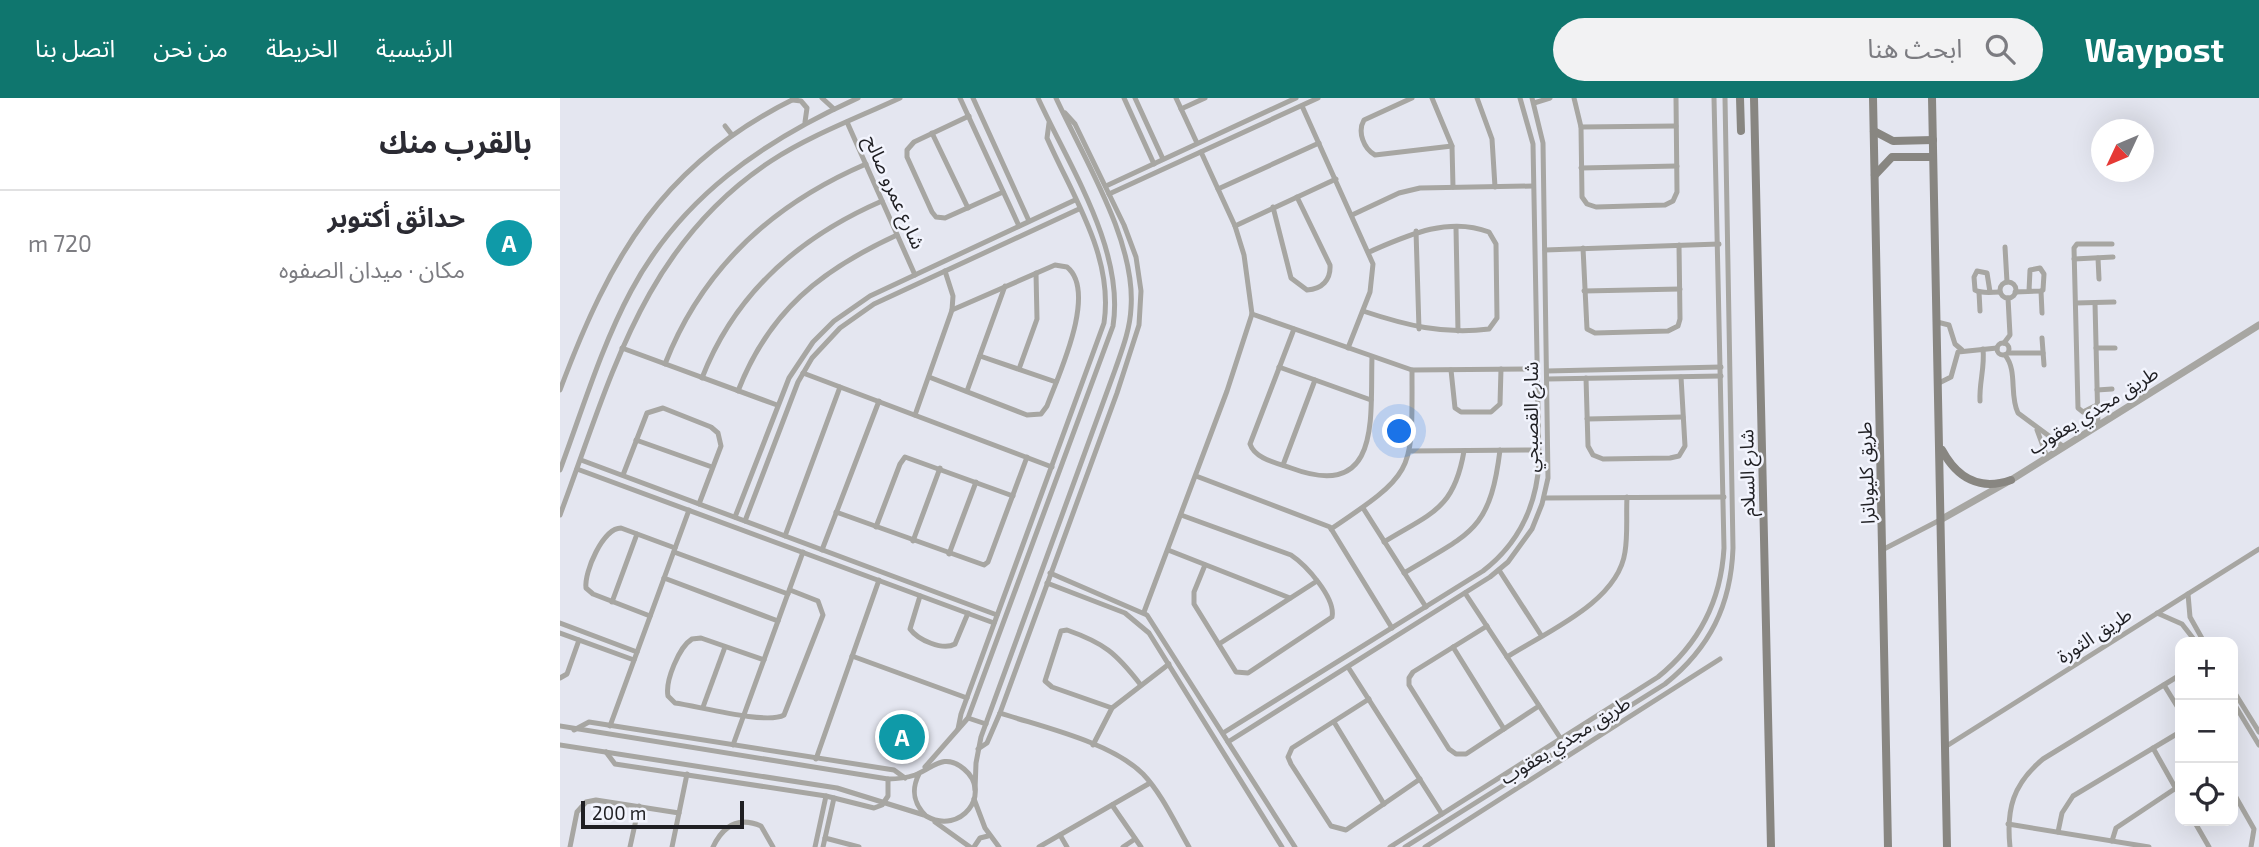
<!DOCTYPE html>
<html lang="ar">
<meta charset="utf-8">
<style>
:root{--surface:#fff;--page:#f2f2f3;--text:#2b2b33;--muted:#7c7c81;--line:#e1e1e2;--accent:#0f766e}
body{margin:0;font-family:"Exo 2","Noto Sans Arabic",sans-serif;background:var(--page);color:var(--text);direction:rtl}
.controls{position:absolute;right:21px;bottom:21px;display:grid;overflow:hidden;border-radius:14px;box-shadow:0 7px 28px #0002}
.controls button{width:63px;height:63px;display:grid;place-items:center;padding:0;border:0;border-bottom:2px solid var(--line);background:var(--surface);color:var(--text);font:35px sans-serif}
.compass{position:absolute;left:1531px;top:21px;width:63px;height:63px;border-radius:50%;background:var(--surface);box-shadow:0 7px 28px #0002;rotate:226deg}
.scale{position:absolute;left:21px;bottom:18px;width:163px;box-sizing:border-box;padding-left:7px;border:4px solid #1f1f23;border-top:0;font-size:19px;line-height:24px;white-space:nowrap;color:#1f1f23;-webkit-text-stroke:5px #f2f4fd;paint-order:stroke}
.you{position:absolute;left:840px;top:334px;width:24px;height:24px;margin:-18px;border:5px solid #fff;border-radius:50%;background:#1a73e8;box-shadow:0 0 0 10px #1a73e833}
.badge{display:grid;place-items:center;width:46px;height:46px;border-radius:50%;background:var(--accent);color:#fff;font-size:23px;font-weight:700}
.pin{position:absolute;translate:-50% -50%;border:4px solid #fff;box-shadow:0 2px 7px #0006}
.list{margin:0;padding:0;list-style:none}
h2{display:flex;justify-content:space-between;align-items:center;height:91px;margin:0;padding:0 28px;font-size:30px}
h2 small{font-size:23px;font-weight:400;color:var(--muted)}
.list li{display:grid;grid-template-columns:46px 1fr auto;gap:21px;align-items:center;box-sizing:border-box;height:98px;padding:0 28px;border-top:2px solid var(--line)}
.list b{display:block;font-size:26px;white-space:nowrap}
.list p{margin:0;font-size:23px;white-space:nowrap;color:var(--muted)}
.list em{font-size:23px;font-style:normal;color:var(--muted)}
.icon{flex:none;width:38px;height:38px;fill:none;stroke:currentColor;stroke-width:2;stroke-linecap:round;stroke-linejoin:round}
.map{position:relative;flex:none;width:1699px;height:749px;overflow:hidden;direction:ltr}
header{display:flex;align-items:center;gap:42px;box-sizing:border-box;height:98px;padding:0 35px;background:var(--accent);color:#fff}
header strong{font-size:33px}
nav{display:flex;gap:38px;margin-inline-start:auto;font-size:24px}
.search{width:490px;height:63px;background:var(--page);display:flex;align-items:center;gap:18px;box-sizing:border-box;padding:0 24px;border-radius:38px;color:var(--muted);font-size:26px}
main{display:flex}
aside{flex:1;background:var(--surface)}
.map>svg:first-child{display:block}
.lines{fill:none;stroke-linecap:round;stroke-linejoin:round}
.minor{stroke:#a7a6a2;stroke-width:5}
.tertiary{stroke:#a7a6a2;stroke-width:7}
.secondary{stroke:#888681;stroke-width:8}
.labels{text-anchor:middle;stroke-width:5;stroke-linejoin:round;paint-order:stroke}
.street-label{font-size:19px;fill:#1f1f23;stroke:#f2f4fd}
</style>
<header>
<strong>Waypost</strong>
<div class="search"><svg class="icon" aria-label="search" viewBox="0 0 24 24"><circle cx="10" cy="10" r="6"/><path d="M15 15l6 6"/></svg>ابحث هنا</div>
<nav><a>الرئيسية</a><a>الخريطة</a><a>من نحن</a><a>اتصل بنا</a></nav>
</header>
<main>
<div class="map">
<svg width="1699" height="749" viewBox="0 0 1699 749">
<rect width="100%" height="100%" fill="#e4e6f0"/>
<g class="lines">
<g class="minor">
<polyline points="262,0 274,11"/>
<polyline points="400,0 459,128"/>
<polyline points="413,0 469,123"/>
<polyline points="564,0 594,66"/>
<polyline points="575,0 603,61"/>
<polyline points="616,0 637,45"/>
<path d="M852,0l-48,22c-7,12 0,29 11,35l77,-9"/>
<polyline points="872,0 892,48 893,89"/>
<polyline points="917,0 932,41 935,89"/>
<polyline points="1014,0 1021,29 1022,99 1027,106 1036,109 1105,107 1113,103 1117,94 1116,0"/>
<polyline points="233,2 241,3 247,10 245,24"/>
<polyline points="974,5 990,0"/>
<polyline points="742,8 813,166 810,194 788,250"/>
<polyline points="621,11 645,0"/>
<polyline points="409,18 354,44 347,52 347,59 372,114 376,119 385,120 443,94"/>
<polyline points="287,24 355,177"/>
<polyline points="165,28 172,37"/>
<polyline points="1021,29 1116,28"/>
<polyline points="372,35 408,110"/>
<polyline points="1021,70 1117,68"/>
<polyline points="546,88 736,0"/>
<polyline points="658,91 759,45"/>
<polyline points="549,96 758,0"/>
<path d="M713,109l18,71 16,12c15,-1 24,-10 23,-25l-33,-68"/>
<polyline points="792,117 839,95 860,90 973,88"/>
<polyline points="675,128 776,81"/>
<polyline points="896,130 898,233"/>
<polyline points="856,133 859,231"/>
<polyline points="1445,149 1447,184"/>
<polyline points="1023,150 1027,231 1035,235 1108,233 1118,228 1120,221 1119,147"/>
<polyline points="985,152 1159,146"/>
<polyline points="1538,160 1539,181"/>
<polyline points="1514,161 1553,159"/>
<circle cx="1448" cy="192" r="8"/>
<polyline points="1024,193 1120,191"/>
<polyline points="1481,193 1482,215"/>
<polyline points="1419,194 1420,213"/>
<path d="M1430,194l-3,-19 -10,-2 -3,6 1,13c7,4 17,2 25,2"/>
<polyline points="1455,194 1481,193 1483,192 1484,176 1480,170 1470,172 1469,193"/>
<polyline points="1516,205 1554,204"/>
<polyline points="1535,205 1538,328"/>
<path d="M803,213c42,14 81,24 126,18l8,-11 -1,-74 -7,-12c-41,-16 -83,4 -120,20"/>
<polyline points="692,216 852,272 977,271"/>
<polyline points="1377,224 1389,227 1395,246 1402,252"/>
<path d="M734,231l-44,115c5,15 27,19 41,24 91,34 79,-51 81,-111"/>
<polyline points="1482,240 1484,267"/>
<circle cx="1443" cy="251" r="6"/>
<polyline points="1444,245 1450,237 1448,200"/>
<polyline points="62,250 217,307"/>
<polyline points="1536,250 1555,250"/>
<polyline points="1448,255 1483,255"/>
<path d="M1445,257c13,16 4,40 13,58l46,34"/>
<polyline points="420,258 496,284"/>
<path d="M105,266c37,-95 108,-160 201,-200"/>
<polyline points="719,269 811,302"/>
<polyline points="459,271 477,221 476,175"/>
<polyline points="891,272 895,310 901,314 931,314 940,306 941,271"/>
<polyline points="987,273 1161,269"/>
<polyline points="243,275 492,369"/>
<path d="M369,279l98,38 14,-1 6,-8c11,-30 51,-114 20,-139l-12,-2 -103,45"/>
<path d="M142,280c33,-85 97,-141 180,-177"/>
<polyline points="1026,280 1028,348 1033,357 1043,361 1110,360 1119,358 1125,348 1121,279"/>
<polyline points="987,281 1161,278"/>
<polyline points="1379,285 1391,279 1398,254 1437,250"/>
<path d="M0,292c50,-134 103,-227 236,-292"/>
<polyline points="1537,292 1552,291"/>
<path d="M178,293c31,-80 83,-121 159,-156"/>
<polyline points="407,293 445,188"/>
<path d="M1420,303c-1,-19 5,-33 3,-52"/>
<polyline points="1537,307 1523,314 1518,310 1514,150 1517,146 1552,146"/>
<polyline points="355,317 392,212 393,198 385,173"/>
<polyline points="1027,321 1123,319"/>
<polyline points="1477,332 1487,359"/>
<polyline points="76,342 152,369"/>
<polyline points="850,353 979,352"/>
<polyline points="21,362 437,517"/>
<polyline points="723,367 755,282"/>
<polyline points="17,371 434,525"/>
<path d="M0,372c22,-59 41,-123 71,-179 50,-94 132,-150 227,-193"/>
<polyline points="63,377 87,315 103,310 151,329 158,335 161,348 139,406"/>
<polyline points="636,378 770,429 832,530"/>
<polyline points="984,400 1164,399"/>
<polyline points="803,410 866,509"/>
<polyline points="276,414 424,467 428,464 467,359"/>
<path d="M0,417c51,-136 82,-269 211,-354 40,-26 86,-43 129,-63"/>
<path d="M621,417l110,40c15,10 45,43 41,62l-84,56 -12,-1 -42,-68v-12l11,-27"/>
<polyline points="175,419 229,280 253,244 274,223 310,198 515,102"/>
<polyline points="185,423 238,284 252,260 280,230 314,206 519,111"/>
<polyline points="316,429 340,366 345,359 453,398"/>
<path d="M771,431c86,-58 81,-57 81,-159"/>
<polyline points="225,438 280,289"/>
<polyline points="353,443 380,370"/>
<path d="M824,444c47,-29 70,-32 80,-91"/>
<polyline points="1324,451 1382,421"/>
<polyline points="262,452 319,303"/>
<polyline points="608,452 730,500"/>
<polyline points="114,454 228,496"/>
<polyline points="389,456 416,384"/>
<polyline points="939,472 981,537"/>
<polyline points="490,475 587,517 735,749"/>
<path d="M844,475c66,-40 86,-41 96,-123"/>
<polyline points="104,480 218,523"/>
<polyline points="487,485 565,515 589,535 722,749"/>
<polyline points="905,495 1001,641"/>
<polyline points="1628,496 1630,519 1644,544"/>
<path d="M360,498l-10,33c8,11 33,22 45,15l13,-31"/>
<polyline points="52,504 77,436"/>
<polyline points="584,514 667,293 692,216 684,157 675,128 641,54"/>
<polyline points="1597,515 1622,526 1636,544"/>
<path d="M90,518l-57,-22 -7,-6c-2,-16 17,-60 35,-60l54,20"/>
<polyline points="0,525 77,554"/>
<polyline points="927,528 853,574 849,580 849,587 889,651 896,656 906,656 979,608"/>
<polyline points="0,535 74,562"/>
<polyline points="659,546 757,483"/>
<polyline points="893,549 944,631"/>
<polyline points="292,558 407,600"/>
<path d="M947,559c39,-25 111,-55 118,-105 3,-18 1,-37 2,-55"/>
<path d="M204,562l-63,-22 -9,1c-13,8 -27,42 -24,57l7,7c23,3 91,22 109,12l39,-100 -5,-14 -28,-11"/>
<polyline points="788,569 882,716"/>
<polyline points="0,580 7,576 19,542"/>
<polyline points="1604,587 1620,613"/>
<polyline points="1673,592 1699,634"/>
<polyline points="809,601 732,650 728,659 731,666 771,728 786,732 860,681"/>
<polyline points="1673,604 1699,647"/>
<polyline points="143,609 165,549"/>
<path d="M552,610l-60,-21 -7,-6 16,-50 6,-1c37,13 49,23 73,54"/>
<path d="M440,615c42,14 111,29 143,61 19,20 32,49 46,73"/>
<polyline points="408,620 426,626"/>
<polyline points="774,624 824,706"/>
<path d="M0,628l328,53c9,0 18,-1 27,-4 18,-7 29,-23 49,-6 29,24 -3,67 -38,47 -13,-13 -15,-26 -7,-42"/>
<polyline points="50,628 129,412"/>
<path d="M398,631l3,-15 143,-391c10,-66 -31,-126 -57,-185l2,-15"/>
<polyline points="14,632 29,624 334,672 345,680"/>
<path d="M663,635l260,-162c35,-27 53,-63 56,-108l-6,-319 -13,-46"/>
<polyline points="668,644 930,479 948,464 972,431 982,406 988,380 983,45 972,0"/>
<polyline points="0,647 277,690 364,717"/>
<polyline points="173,647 243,454"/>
<polyline points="533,647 552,610 609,566"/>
<polyline points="1385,649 1699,451"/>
<polyline points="1593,650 1620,698"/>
<polyline points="418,651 427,645 440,615 557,295 579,227 581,193 576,159 564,127 515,26 505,15"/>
<polyline points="46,654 55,666 266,698 314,710 322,707 328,698 328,681"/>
<polyline points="256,661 319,482"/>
<path d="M365,669l43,-49 145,-392c12,-76 -44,-160 -75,-228"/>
<path d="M415,692l1,-27 5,-26 134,-367c7,-20 15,-40 16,-62 5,-67 -47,-149 -75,-210"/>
<polyline points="1673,694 1694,731 1691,749"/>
<polyline points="414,701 425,730 439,749"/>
<polyline points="552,707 581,749"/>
<polyline points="1634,723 1649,749"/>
<polyline points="375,724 410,749"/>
<polyline points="1448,726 1589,749"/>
<polyline points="1498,734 1502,715 1513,698 1620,634"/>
<polyline points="500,737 507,749"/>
<polyline points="265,740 299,749"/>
<polyline points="1552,743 1556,730 1616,690"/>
<polyline points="10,749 17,714 26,704 36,702 119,715"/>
<polyline points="70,749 79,708"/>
<polyline points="112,749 127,676"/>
<path d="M153,749c10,-21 25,-31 48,-21l12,21"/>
<polyline points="255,749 266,698"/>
<polyline points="263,749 274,700"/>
<polyline points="414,749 420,740 428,738"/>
<polyline points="479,749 590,685"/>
<polyline points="563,749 575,741"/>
<path d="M830,749l268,-170c42,-34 63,-76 66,-129l-10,-450"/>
<path d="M845,749l260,-163c45,-36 66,-79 68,-136l-8,-450"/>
<polyline points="865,749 1160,561"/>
<path d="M1450,749c-4,-38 3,-63 33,-88l137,-84"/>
</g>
<polyline class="tertiary" points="1382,421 1451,382 1699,227"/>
<g class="secondary">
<polyline points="1180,0 1181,33"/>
<polyline points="1194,0 1211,749"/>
<polyline points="1313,0 1328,749"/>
<polyline points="1372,0 1387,749"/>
<polyline points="1314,33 1333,43 1373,42"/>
<polyline points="1315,77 1332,59 1373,59"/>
<path d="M1382,352c15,28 38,41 69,30"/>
</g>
</g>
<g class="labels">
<g class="street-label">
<text transform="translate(335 94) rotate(66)" y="7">شارع عمرو صالح</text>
<text transform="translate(1533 312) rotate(-32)" y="7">طريق مجدي يعقوب</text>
<text transform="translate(971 319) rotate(-90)" y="7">شارع القصبجي</text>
<text transform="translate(1187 375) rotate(-91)" y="7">شارع السلام</text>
<text transform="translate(1306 375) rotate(-92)" y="7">طريق كليوباترا</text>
<text transform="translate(1534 537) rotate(-33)" y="7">طريق الثورة</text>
<text transform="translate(1005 642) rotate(-32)" y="7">طريق مجدي يعقوب</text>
</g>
</g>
</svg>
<div class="controls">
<button>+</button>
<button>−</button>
<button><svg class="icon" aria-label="locate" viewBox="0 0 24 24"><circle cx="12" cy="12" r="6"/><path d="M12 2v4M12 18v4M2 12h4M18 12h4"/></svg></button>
</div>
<svg class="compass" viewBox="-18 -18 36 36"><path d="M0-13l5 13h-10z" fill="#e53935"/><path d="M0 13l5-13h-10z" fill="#7c7c81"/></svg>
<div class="scale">200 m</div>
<div class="you"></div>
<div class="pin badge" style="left:342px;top:639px;background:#0f9aa8">A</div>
</div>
<aside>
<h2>بالقرب منك<small></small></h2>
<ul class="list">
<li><span class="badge" style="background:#0f9aa8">A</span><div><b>حدائق أكتوبر</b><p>مكان · ميدان الصفوه</p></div><em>720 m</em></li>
</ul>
</aside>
</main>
